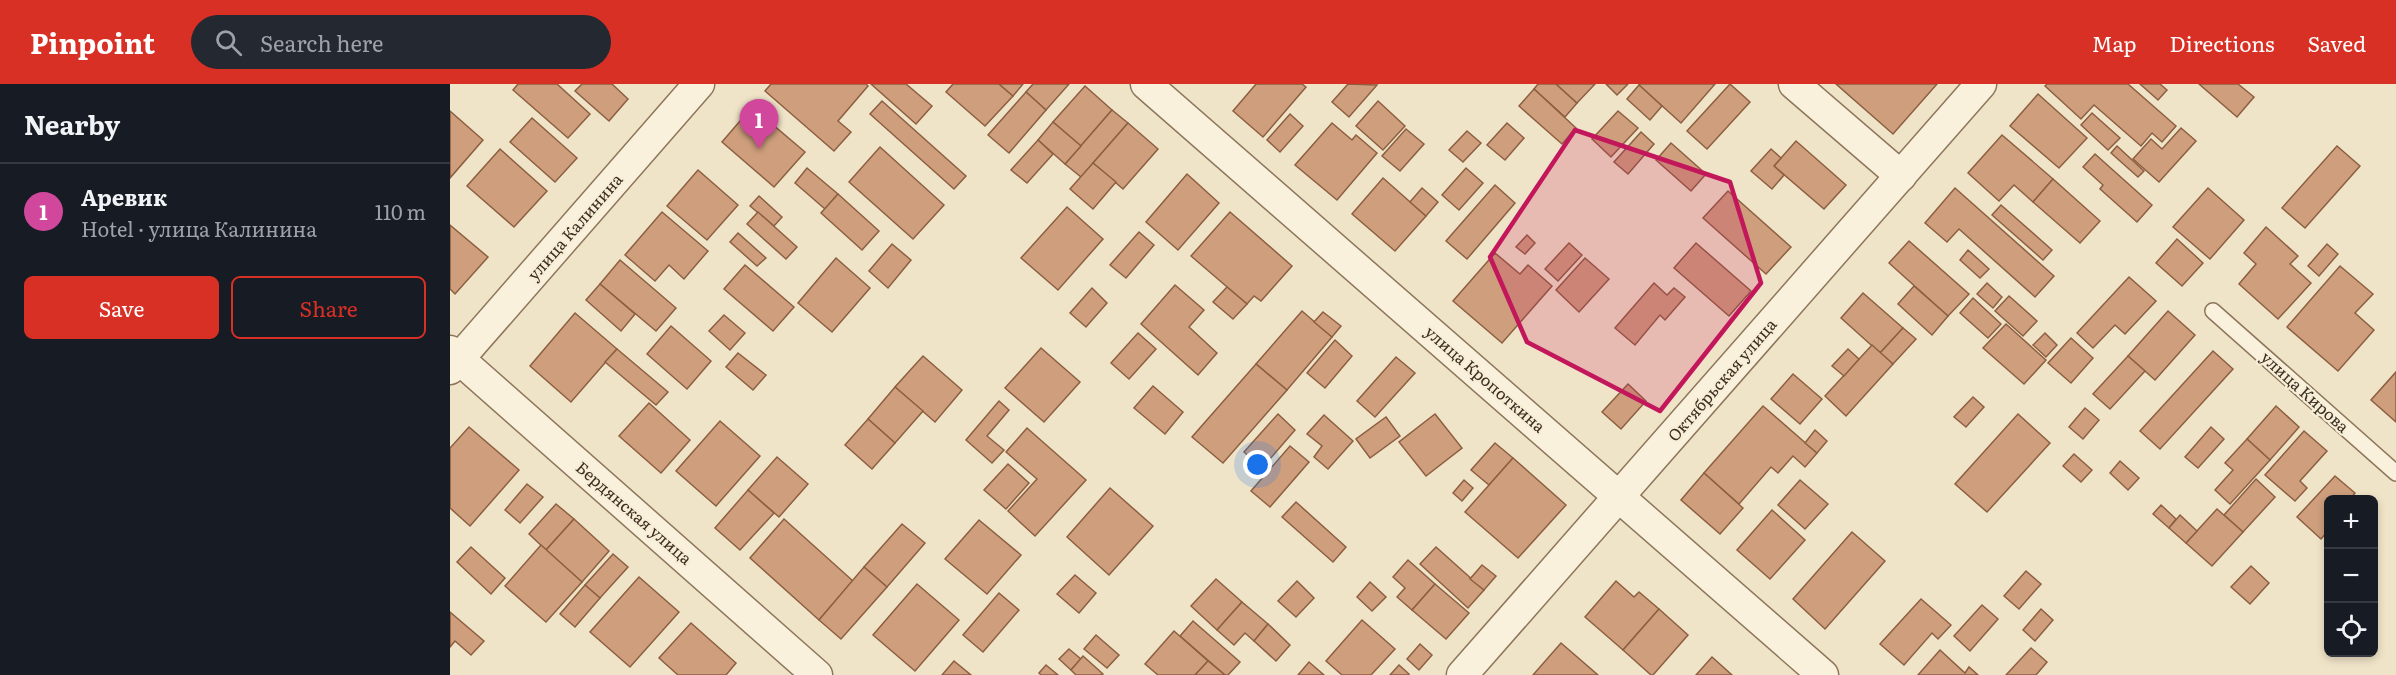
<!DOCTYPE html>
<meta charset="utf-8">
<style>
:root{--surface:#171b24;--page:#242831;--text:#f1f3f6;--muted:#9ea1a6;--line:#363941;--accent:#d93025}
body{margin:0;font-family:Literata,serif;background:var(--page);color:var(--text)}
.controls{position:absolute;right:18px;bottom:18px;display:grid;overflow:hidden;border-radius:9px;box-shadow:0 3px 9px #0003}
.controls button{width:54px;height:54px;display:grid;place-items:center;padding:0;border:0;border-bottom:2px solid var(--line);background:var(--surface);color:var(--text);font:30px sans-serif}
.you{position:absolute;left:808px;top:381px;width:21px;height:21px;margin:-15px;border:4px solid #fff;border-radius:50%;background:#1a73e8;box-shadow:0 0 0 9px #1a73e833}
.badge{display:grid;place-items:center;width:39px;height:39px;border-radius:50%;background:var(--accent);color:#fff;font-size:20px;font-weight:700}
.pin{position:absolute;translate:-50% -50px;filter:drop-shadow(0 2px 3px #0008)}
.pin::after{content:'';position:absolute;top:32px;width:21px;height:18px;background:inherit;clip-path:polygon(0 0,100% 0,50% 100%)}
.list{margin:0;padding:0;list-style:none}
h2{display:flex;justify-content:space-between;align-items:center;height:78px;margin:0;padding:0 24px;font-size:26px}
h2 small{font-size:20px;font-weight:400;color:var(--muted)}
.list li{display:grid;grid-template-columns:39px 1fr auto;gap:18px;align-items:center;box-sizing:border-box;height:96px;padding:0 24px;border-top:2px solid var(--line)}
.list b{display:block;font-size:22px;white-space:nowrap}
.list p{margin:0;font-size:20px;white-space:nowrap;color:var(--muted)}
.list em{font-size:20px;font-style:normal;color:var(--muted)}
.actions{display:flex;gap:12px;padding:18px 24px}
.actions a{flex:1;padding:14px 0;border:2px solid var(--accent);border-radius:9px;text-align:center;font-size:21px;color:var(--accent)}
.actions .main{background:var(--accent);color:#fff}
.icon{flex:none;width:33px;height:33px;fill:none;stroke:currentColor;stroke-width:2;stroke-linecap:round;stroke-linejoin:round}
.map{position:relative;flex:none;width:1946px;height:591px;overflow:hidden}
header{display:flex;align-items:center;gap:36px;box-sizing:border-box;height:84px;padding:0 30px;background:var(--accent);color:#fff}
header strong{font-size:28px}
nav{display:flex;gap:33px;margin-inline-start:auto;font-size:21px}
.search{width:420px;height:54px;background:var(--page);display:flex;align-items:center;gap:15px;box-sizing:border-box;padding:0 21px;border-radius:33px;color:var(--muted);font-size:22px}
main{display:flex}
aside{flex:1;background:var(--surface)}
.map>svg:first-child{display:block}
.building{fill:#cf9f7d;stroke:#8d5f41;stroke-width:1.5}
.lines{fill:none;stroke-linecap:round;stroke-linejoin:round}
.service-casing{stroke:#8d765c;stroke-width:18}
.minor-casing{stroke:#8d765c;stroke-width:33}
.service{stroke:#faf1dc;stroke-width:15}
.minor{stroke:#faf1dc;stroke-width:30}
.marked{fill:#c2185b;fill-opacity:0.2;stroke:#c2185b;stroke-width:4.5;stroke-linejoin:round}
.labels{text-anchor:middle;stroke-width:4.5;stroke-linejoin:round;paint-order:stroke}
.street-label{font-size:16px;fill:#3d2e20;stroke:#f7eed8}
</style>
<header>
<strong>Pinpoint</strong>
<div class="search"><svg class="icon" aria-label="search" viewBox="0 0 24 24"><circle cx="10" cy="10" r="6"/><path d="M15 15l6 6"/></svg>Search here</div>
<nav><a>Map</a><a>Directions</a><a>Saved</a></nav>
</header>
<main>
<aside>
<h2>Nearby<small></small></h2>
<ul class="list">
<li><span class="badge" style="background:#d1479c">1</span><div><b>Аревик</b><p>Hotel · улица Калинина</p></div><em>110 m</em></li>
</ul>
<div class="actions"><a class="main">Save</a><a>Share</a></div>
</aside>
<div class="map">
<svg width="1946" height="591" viewBox="0 0 1946 591">
<rect width="100%" height="100%" fill="#f0e4c8"/>
<g class="building">
<polygon points="68,0 107,0 140,30 118,54 63,6"/>
<polygon points="132,0 162,0 178,15 159,37 125,7"/>
<polygon points="321,0 416,0 418,2 388,37 401,48 384,67 315,7"/>
<polygon points="421,0 456,0 482,22 466,40"/>
<polygon points="503,0 549,0 563,12 535,42 496,8"/>
<polygon points="549,0 573,0 563,12"/>
<polygon points="583,0 619,0 596,26 576,8"/>
<polygon points="806,0 852,0 856,3 813,53 783,27"/>
<polygon points="898,0 927,1 899,33 882,18"/>
<polygon points="1088,0 1106,0 1127,19 1115,33 1084,5"/>
<polygon points="1106,0 1145,0 1127,19"/>
<polygon points="1156,0 1178,0 1167,11"/>
<polygon points="1190,0 1265,0 1231,39 1189,1"/>
<polygon points="1280,0 1300,18 1257,65 1237,47"/>
<polygon points="1386,0 1487,0 1443,50"/>
<polygon points="1597,0 1678,0 1726,42 1712,58 1702,49 1691,62 1644,21 1631,35 1595,2"/>
<polygon points="1690,0 1710,0 1717,6 1708,16"/>
<polygon points="1749,0 1788,0 1804,13 1787,33"/>
<polygon points="1189,1 1212,22 1200,36 1177,15"/>
<polygon points="635,2 662,26 631,62 603,38"/>
<polygon points="1084,5 1126,44 1112,60 1069,22"/>
<polygon points="576,8 596,26 559,69 538,51"/>
<polygon points="1588,10 1637,54 1609,84 1560,42"/>
<polygon points="432,17 516,92 504,105 420,30"/>
<polygon points="928,17 955,42 933,66 906,42"/>
<polygon points="302,23 355,68 324,103 272,58"/>
<polygon points="662,26 678,39 631,93 615,80"/>
<polygon points="0,27 33,56 0,94"/>
<polygon points="1168,27 1188,44 1161,73 1142,55"/>
<polygon points="1642,29 1670,54 1658,66 1631,41"/>
<polygon points="840,30 853,42 830,68 817,56"/>
<polygon points="82,34 127,74 105,98 60,58"/>
<polygon points="603,38 631,62 615,80 588,56"/>
<polygon points="678,39 708,65 673,105 643,79"/>
<polygon points="882,39 902,56 906,51 927,69 887,116 845,81"/>
<polygon points="1057,39 1074,54 1055,76 1037,61"/>
<polygon points="1731,44 1746,57 1709,98 1683,75 1701,55 1712,65"/>
<polygon points="956,45 974,60 950,87 932,72"/>
<polygon points="1017,47 1031,59 1013,78 999,66"/>
<polygon points="1191,48 1204,60 1178,90 1164,78"/>
<polygon points="1552,51 1603,95 1583,118 1564,101 1549,117 1518,89"/>
<polygon points="588,56 603,70 577,99 561,86"/>
<polygon points="1346,57 1396,101 1374,125 1324,82"/>
<polygon points="1221,59 1256,90 1241,107 1206,76"/>
<polygon points="1667,62 1694,87 1688,93 1661,69"/>
<polygon points="1887,62 1910,82 1855,144 1832,124"/>
<polygon points="430,63 494,121 463,155 399,98"/>
<polygon points="50,65 97,107 64,143 17,102"/>
<polygon points="1321,65 1331,74 1324,82 1334,91 1322,105 1301,87"/>
<polygon points="1645,70 1702,121 1687,138 1650,105 1653,101 1633,83"/>
<polygon points="643,79 666,98 643,125 620,105"/>
<polygon points="357,84 388,110 375,125 345,99"/>
<polygon points="1016,84 1033,99 1009,126 992,111"/>
<polygon points="248,86 288,121 257,156 217,122"/>
<polygon points="737,90 769,119 728,166 696,138"/>
<polygon points="933,94 976,132 945,167 902,130"/>
<polygon points="1603,95 1650,137 1630,159 1583,118"/>
<polygon points="1045,101 1065,119 1017,175 996,157"/>
<polygon points="972,104 988,118 976,132 960,118"/>
<polygon points="1505,104 1604,192 1585,213 1509,145 1497,158 1475,139"/>
<polygon points="1758,104 1794,136 1760,175 1723,143"/>
<polygon points="1278,107 1341,163 1316,190 1253,134"/>
<polygon points="388,110 429,147 412,166 371,129"/>
<polygon points="309,112 332,133 324,142 300,122"/>
<polygon points="1551,121 1602,166 1593,176 1542,131"/>
<polygon points="617,123 653,155 608,206 571,174"/>
<polygon points="212,128 258,167 234,195 219,181 205,197 175,171"/>
<polygon points="308,128 347,163 336,175 297,140"/>
<polygon points="780,128 842,182 811,217 804,212 797,220 741,172"/>
<polygon points="0,141 38,173 5,210 0,205"/>
<polygon points="1816,143 1848,172 1840,180 1861,199 1828,235 1789,200 1806,180 1794,169"/>
<polygon points="689,148 704,161 676,194 660,181"/>
<polygon points="288,149 316,174 307,182 280,158"/>
<polygon points="1077,151 1085,159 1075,170 1066,163"/>
<polygon points="1727,155 1753,179 1732,202 1706,179"/>
<polygon points="1459,157 1519,210 1498,232 1439,179"/>
<polygon points="1119,159 1132,171 1108,197 1095,185"/>
<polygon points="1246,159 1301,207 1279,232 1224,184"/>
<polygon points="442,160 461,176 438,204 419,187"/>
<polygon points="1877,160 1888,170 1869,192 1858,182"/>
<polygon points="1518,166 1539,185 1530,194 1510,176"/>
<polygon points="1045,169 1070,190 1078,181 1102,202 1052,259 1003,217"/>
<polygon points="386,174 420,204 382,248 348,219"/>
<polygon points="1135,174 1159,195 1129,228 1106,206"/>
<polygon points="170,176 226,224 206,247 150,200"/>
<polygon points="295,181 344,223 323,247 274,205"/>
<polygon points="1890,182 1923,210 1905,229 1924,246 1888,287 1837,243"/>
<polygon points="1679,193 1706,217 1675,250 1665,241 1643,264 1627,249"/>
<polygon points="1204,199 1217,211 1224,204 1235,213 1215,236 1210,231 1185,261 1165,244"/>
<polygon points="1537,199 1552,213 1543,224 1527,210"/>
<polygon points="150,200 185,230 171,247 136,216"/>
<polygon points="725,201 754,226 739,243 767,269 748,291 691,240"/>
<polygon points="1464,202 1498,232 1482,251 1448,220"/>
<polygon points="777,203 797,220 783,235 763,218"/>
<polygon points="642,204 657,219 636,243 620,229"/>
<polygon points="1413,209 1453,244 1430,269 1391,234"/>
<polygon points="1559,212 1587,237 1573,252 1545,227"/>
<polygon points="1523,214 1551,240 1538,254 1510,229"/>
<polygon points="852,227 882,253 837,306 806,280"/>
<polygon points="1718,227 1745,251 1705,296 1678,272"/>
<polygon points="873,228 891,242 882,253 864,238"/>
<polygon points="125,229 167,265 121,318 80,282"/>
<polygon points="274,231 295,249 280,266 259,247"/>
<polygon points="1556,240 1596,276 1574,300 1533,264"/>
<polygon points="221,242 261,277 237,305 197,270"/>
<polygon points="1453,244 1466,255 1443,280 1430,269"/>
<polygon points="688,249 706,265 679,295 661,279"/>
<polygon points="1595,249 1607,261 1596,273 1583,261"/>
<polygon points="1621,254 1643,274 1621,299 1598,279"/>
<polygon points="885,256 902,272 875,304 857,289"/>
<polygon points="1422,261 1443,280 1396,332 1375,312"/>
<polygon points="591,264 630,298 594,338 555,304"/>
<polygon points="167,265 218,308 206,321 155,278"/>
<polygon points="1398,265 1409,275 1394,292 1382,282"/>
<polygon points="1763,267 1783,285 1710,365 1690,347"/>
<polygon points="288,269 316,291 303,306 276,283"/>
<polygon points="473,272 512,306 485,338 445,303"/>
<polygon points="1678,272 1695,287 1660,325 1643,310"/>
<polygon points="946,273 965,289 925,333 907,317"/>
<polygon points="806,280 837,306 773,379 742,353"/>
<polygon points="1946,288 1946,338 1921,316"/>
<polygon points="1343,290 1372,315 1350,340 1321,315"/>
<polygon points="1178,300 1196,317 1171,345 1152,328"/>
<polygon points="703,302 733,328 715,350 684,324"/>
<polygon points="445,303 473,327 445,359 418,335"/>
<polygon points="1523,313 1534,323 1516,343 1504,333"/>
<polygon points="549,317 559,326 537,352 554,366 542,379 516,356"/>
<polygon points="199,319 240,356 211,389 169,352"/>
<polygon points="1313,322 1367,369 1355,383 1343,372 1328,389 1321,383 1289,420 1254,389"/>
<polygon points="1826,322 1849,343 1820,376 1797,355"/>
<polygon points="1635,324 1649,336 1633,355 1619,343"/>
<polygon points="828,330 845,346 812,384 794,368"/>
<polygon points="985,330 1012,364 976,392 949,358"/>
<polygon points="1568,330 1600,359 1537,428 1505,400"/>
<polygon points="874,331 903,357 878,385 864,373 872,362 857,350"/>
<polygon points="936,333 950,352 920,374 906,355"/>
<polygon points="418,335 445,359 422,385 395,361"/>
<polygon points="270,337 310,372 266,422 226,387"/>
<polygon points="19,343 69,386 20,442 0,424 0,364"/>
<polygon points="1761,343 1774,355 1748,384 1735,373"/>
<polygon points="577,344 636,396 585,452 558,427 587,395 556,368"/>
<polygon points="1365,346 1377,357 1367,369 1355,359"/>
<polygon points="1854,347 1877,367 1850,397 1857,404 1845,417 1815,391"/>
<polygon points="1797,355 1820,376 1780,420 1765,406 1783,386 1775,379"/>
<polygon points="1045,359 1063,374 1039,401 1021,386"/>
<polygon points="840,362 859,378 820,423 801,407"/>
<polygon points="1624,370 1642,386 1631,398 1613,382"/>
<polygon points="327,373 358,400 329,433 298,406"/>
<polygon points="1063,374 1116,421 1068,474 1015,428"/>
<polygon points="1670,377 1689,394 1678,406 1660,389"/>
<polygon points="558,380 579,399 556,425 534,406"/>
<polygon points="1254,389 1293,424 1270,450 1231,416"/>
<polygon points="1885,392 1905,409 1899,416 1878,416 1878,447 1871,455 1847,433"/>
<polygon points="1806,395 1825,413 1793,448 1774,431"/>
<polygon points="1014,396 1023,404 1012,417 1003,409"/>
<polygon points="1350,396 1378,420 1355,445 1328,421"/>
<polygon points="77,400 93,413 70,439 55,426"/>
<polygon points="660,404 703,442 659,491 617,453"/>
<polygon points="298,406 324,429 290,466 265,444"/>
<polygon points="846,418 896,463 883,478 832,433"/>
<polygon points="106,420 124,435 96,466 79,450"/>
<polygon points="1711,421 1726,435 1719,444 1703,430"/>
<polygon points="1767,425 1793,448 1762,482 1736,459"/>
<polygon points="1322,426 1355,456 1320,495 1287,466"/>
<polygon points="1730,431 1747,447 1736,459 1719,444"/>
<polygon points="124,435 159,467 132,498 96,466"/>
<polygon points="334,435 403,497 369,536 300,474"/>
<polygon points="529,436 571,471 537,510 495,475"/>
<polygon points="452,440 475,459 437,503 414,483"/>
<polygon points="1402,448 1435,477 1375,545 1343,515"/>
<polygon points="91,461 132,498 96,538 55,502"/>
<polygon points="21,463 55,494 41,510 7,478"/>
<polygon points="986,463 1034,506 1018,524 970,480"/>
<polygon points="163,470 178,483 150,514 135,501"/>
<polygon points="958,476 985,500 962,526 947,513 955,504 943,493"/>
<polygon points="1032,481 1046,492 1034,506 1020,495"/>
<polygon points="1801,482 1819,499 1800,520 1781,503"/>
<polygon points="414,483 437,503 391,555 369,536"/>
<polygon points="1576,487 1591,500 1569,525 1554,512"/>
<polygon points="625,491 646,509 629,529 607,510"/>
<polygon points="189,493 229,528 180,583 140,548"/>
<polygon points="766,495 792,518 767,546 741,522"/>
<polygon points="847,497 864,514 846,533 828,517"/>
<polygon points="1166,497 1184,513 1189,508 1209,525 1173,566 1135,533"/>
<polygon points="920,498 936,513 922,527 907,513"/>
<polygon points="467,500 509,536 465,587 423,551"/>
<polygon points="985,500 1019,529 996,555 962,526"/>
<polygon points="135,501 150,514 125,543 110,530"/>
<polygon points="549,509 569,526 533,568 513,551"/>
<polygon points="1471,515 1501,541 1488,555 1482,549 1454,581 1430,560"/>
<polygon points="792,518 818,540 804,557 795,549 784,561 767,546"/>
<polygon points="1532,521 1548,535 1520,567 1504,552"/>
<polygon points="1209,525 1238,551 1203,591 1201,591 1173,566"/>
<polygon points="1591,525 1603,536 1585,557 1573,546"/>
<polygon points="0,528 34,557 21,571 5,557 0,563"/>
<polygon points="912,536 945,565 921,591 892,591 876,577"/>
<polygon points="743,537 790,578 778,591 775,591 730,552"/>
<polygon points="241,539 286,579 276,591 228,591 209,574"/>
<polygon points="818,540 840,561 826,577 804,557"/>
<polygon points="724,547 758,577 745,591 708,591 695,580"/>
<polygon points="646,551 669,571 657,584 634,565"/>
<polygon points="1111,559 1148,591 1083,591"/>
<polygon points="970,560 982,571 969,586 957,575"/>
<polygon points="1581,564 1597,578 1586,591 1556,591"/>
<polygon points="619,565 631,575 621,586 609,575"/>
<polygon points="1490,566 1515,589 1519,583 1528,591 1468,591"/>
<polygon points="633,572 653,590 651,591 626,591 621,586"/>
<polygon points="1262,573 1282,591 1246,591"/>
<polygon points="504,577 521,591 492,591"/>
<polygon points="758,577 775,591 745,591"/>
<polygon points="859,578 874,591 848,591"/>
<polygon points="596,581 608,591 591,591 589,589"/>
<polygon points="949,581 959,590 959,591 940,591"/>
</g>
<g class="lines">
<defs>
<polyline id="service" points="1763,227 1946,389"/>
<g id="minor">
<polyline points="696,0 1373,591"/>
<polyline points="1344,0 1451,92"/>
<polyline points="0,267 367,591"/>
<polyline points="0,285 249,0"/>
<polyline points="1012,591 1531,0"/>
</g>
</defs>
<use href="#service" class="service-casing"/>
<use href="#minor" class="minor-casing"/>
<use href="#service" class="service"/>
<use href="#minor" class="minor"/>
</g>
<path class="marked" d="M1125,46l155,52 31,101 -101,128 -133,-69 -37,-85z"/>
<g class="labels">
<g class="street-label">
<text transform="translate(125 143) rotate(-49)" y="6">улица Калинина</text>
<text transform="translate(1035 295) rotate(41)" y="6">улица Кропоткина</text>
<text transform="translate(1272 296) rotate(-49)" y="6">Октябрьская улица</text>
<text transform="translate(1855 308) rotate(42)" y="6">улица Кирова</text>
<text transform="translate(184 429) rotate(41)" y="6">Бердянская улица</text>
</g>
</g>
</svg>
<div class="controls">
<button>+</button>
<button>−</button>
<button><svg class="icon" aria-label="locate" viewBox="0 0 24 24"><circle cx="12" cy="12" r="6"/><path d="M12 2v4M12 18v4M2 12h4M18 12h4"/></svg></button>
</div>
<div class="you"></div>
<div class="pin badge" style="left:309px;top:65px;background:#d1479c">1</div>
</div>
</main>
